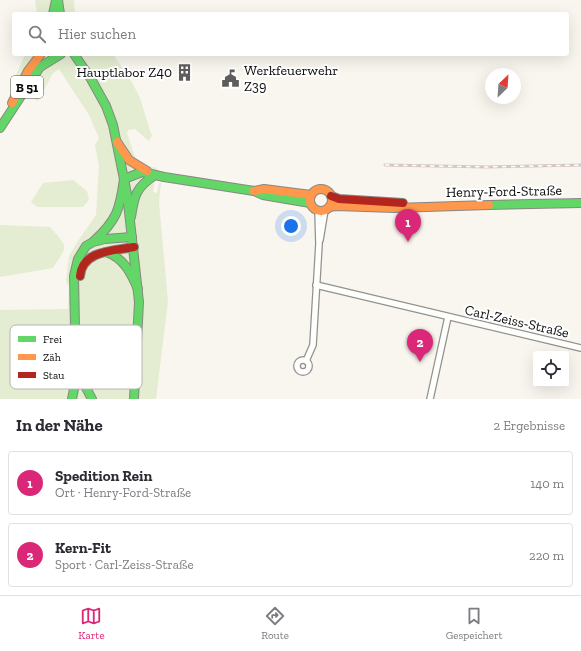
<!DOCTYPE html>
<html lang="de">
<meta charset="utf-8">
<style>
:root{--surface:#fff;--page:#f7f7f7;--text:#2b2b33;--muted:#7c7c81;--line:#e1e1e2;--accent:#db2777}
body{margin:0;font-family:"Zilla Slab",serif;background:var(--page);color:var(--text)}
.controls{position:absolute;right:12px;bottom:12px;display:grid;overflow:hidden;border-radius:4px;box-shadow:0 4px 16px #0002}
.controls button{width:36px;height:36px;display:grid;place-items:center;padding:0;border:0;border-bottom:1px solid var(--line);background:var(--surface);color:var(--text);font:20px sans-serif}
.compass{position:absolute;left:485px;top:68px;width:36px;height:36px;border-radius:50%;background:var(--surface);box-shadow:0 4px 16px #0002;rotate:25deg}
.you{position:absolute;left:291px;top:226px;width:14px;height:14px;margin:-10px;border:3px solid #fff;border-radius:50%;background:#1a73e8;box-shadow:0 0 0 6px #1a73e833}
.badge{display:grid;place-items:center;width:26px;height:26px;border-radius:50%;background:var(--accent);color:#fff;font-size:13px;font-weight:700}
.pin{position:absolute;translate:-50% -33px;filter:drop-shadow(0 1px 2px #0008)}
.pin::after{content:'';position:absolute;top:21px;width:14px;height:12px;background:inherit;clip-path:polygon(0 0,100% 0,50% 100%)}
.list{margin:0;padding:0;list-style:none}
h2{display:flex;justify-content:space-between;align-items:center;height:52px;margin:0;padding:0 16px;font-size:17px}
h2 small{font-size:13px;font-weight:400;color:var(--muted)}
.list li{display:grid;grid-template-columns:26px 1fr auto;gap:12px;align-items:center;box-sizing:border-box;height:64px;margin:0 8px 8px;padding:0 8px;border:1px solid var(--line);border-radius:4px}
.list b{display:block;font-size:15px;white-space:nowrap}
.list p{margin:0;font-size:13px;white-space:nowrap;color:var(--muted)}
.list em{font-size:13px;font-style:normal;color:var(--muted)}
.icon{flex:none;width:22px;height:22px;fill:none;stroke:currentColor;stroke-width:2;stroke-linecap:round;stroke-linejoin:round}
.map{position:relative;flex:none;width:581px;height:399px;overflow:hidden}
.search{position:absolute;background:var(--surface);box-shadow:0 4px 16px #0002;left:12px;right:12px;top:12px;height:44px;display:flex;align-items:center;gap:10px;box-sizing:border-box;padding:0 14px;border-radius:4px;color:var(--muted);font-size:15px}
.sheet{height:196px;background:var(--surface)}
nav{display:flex;justify-content:space-around;align-items:center;box-sizing:border-box;height:56px;border-top:1px solid var(--line);background:var(--surface);font-size:11px;color:var(--muted)}
nav a{display:grid;justify-items:center;gap:2px}
nav .on{color:var(--accent)}
.map>svg:first-child{display:block}
.green{fill:#e4ecd1}
.lines{fill:none;stroke-linecap:round;stroke-linejoin:round}
.street-casing{stroke:#92918e;stroke-width:8}
.fast-casing{stroke:#898784;stroke-width:10}
.slow-casing{stroke:#898784;stroke-width:10}
.jam-casing{stroke:#898784;stroke-width:10}
.street{stroke:#fefefd;stroke-width:5.5}
.fast{stroke:#63d668;stroke-width:8}
.slow{stroke:#ff974d;stroke-width:8}
.jam{stroke:#b3261e;stroke-width:8}
.rail-casing{stroke:#d4c6c6;stroke-width:3}
.rail{stroke:#fff;stroke-width:1.5;stroke-dasharray:4.5;stroke-linecap:butt}
.labels{text-anchor:middle;stroke-width:4;stroke-linejoin:round;paint-order:stroke}
.shield{fill:#fff;stroke:#545454;stroke-width:1}
.shield-label{font-size:13px;font-weight:bold;fill:#0b0b0b}
.poi-label{font-size:14px;fill:#0b0b0b;stroke:#fff;text-anchor:start}
.street-label{font-size:14px;fill:#0b0b0b;stroke:#fff}
.key{fill:#fff;stroke:#b6b6b6;stroke-width:1}
.key-label{font-size:11px;fill:#0b0b0b}
</style>
<div class="map">
<svg width="581" height="399" viewBox="0 0 581 399">
<rect width="100%" height="100%" fill="#f9f6ef"/>
<g class="green">
<polygon points="35,0 74,0 75,14 37,14"/>
<polygon points="22,54 113,54 133,84 140,98 150,131 152,135 149,141 135,129 128,130 127,133 136,160 142,165 157,168 153,192 157,193 159,183 161,183 159,202 168,302 156,399 0,399 0,310 68,309 69,285 67,284 66,280 69,256 76,244 96,215 99,166 95,145 99,138 89,115 59,69 53,73 38,101 11,86 24,57"/>
<polygon points="73,180 87,191 89,200 83,207 37,207 31,202 43,183"/>
<path d="M0,225l50,2c19,22 18,17 3,41l-53,9z"/>
</g>
<g class="lines">
<defs>
<g id="street">
<polyline points="320,240 325,210"/>
<polyline points="316,285 581,348"/>
<circle cx="303" cy="366" r="6"/>
<polyline points="306,361 313,345 319,244 318,211"/>
<polyline points="430,399 448,317"/>
</g>
<g id="fast">
<polyline points="58,0 60,14"/>
<polyline points="53,14 56,0"/>
<polyline points="74,54 91,79 106,106 113,125 127,194 139,302 134,399"/>
<polyline points="0,128 40,67 61,54"/>
<polyline points="124,179 142,172 164,177 254,191 263,195 310,203"/>
<polyline points="489,205 581,203"/>
<path d="M131,217c3,-21 5,-30 24,-42"/>
<path d="M94,241c23,-21 26,-32 30,-62"/>
<path d="M106,252c18,6 25,21 32,37"/>
<polyline points="81,368 84,384 92,399"/>
<polyline points="72,399 76,379 74,276 78,259 86,246 93,242 105,239 132,237"/>
</g>
<g id="slow">
<polyline points="12,103 28,71 41,54"/>
<polyline points="117,142 129,160 147,171"/>
<circle cx="321" cy="200" r="11"/>
<polyline points="254,191 264,189 311,195"/>
<polyline points="329,207 336,206 394,208 489,205"/>
</g>
<g id="jam">
<polyline points="331,196 339,199 403,203"/>
<path d="M80,276c2,-26 34,-25 54,-29"/>
</g>
</defs>
<use href="#street" class="street-casing"/>
<use href="#fast" class="fast-casing"/>
<use href="#slow" class="slow-casing"/>
<use href="#jam" class="jam-casing"/>
<use href="#street" class="street"/>
<use href="#fast" class="fast"/>
<use href="#slow" class="slow"/>
<use href="#jam" class="jam"/>
<defs>
<polyline id="rail" points="385,165 487,167 581,165"/>
</defs>
<use href="#rail" class="rail-casing"/>
<use href="#rail" class="rail"/>
</g>
<defs>
<symbol id="building-bare" viewBox="-9 -9 18 18"><path d="M-4-6H4V6H1V3H-1V6H-4ZM-2.5-4.3h1.7v1.8h-1.7ZM.8-4.3h1.7v1.8H.8ZM-2.5-1h1.7V.8h-1.7ZM.8-1h1.7V.8H.8Z" fill="#5e5d5b" stroke="#fff" stroke-width="2.5" paint-order="stroke"/></symbol>
<symbol id="civic-bare" viewBox="-9 -9 18 18"><path d="M-.6-6.5H3V-4.5H.6V-3L4-1V1h2V6H-6V1h2V-1L-.6-3ZM-1.2 2.5V6h2.4V2.5Z" fill="#5e5d5b" stroke="#fff" stroke-width="2.5" paint-order="stroke"/></symbol>
</defs>
<g fill-rule="evenodd">
<use href="#building-bare" x="172" y="60" width="25" height="25"/>
<use href="#civic-bare" x="218" y="66" width="25" height="25"/>
</g>
<g class="labels">
<rect class="shield" x="11" y="76" width="32" height="22" rx="3"/>
<g class="shield-label">
<text x="27" y="92">B 51</text>
</g>
<g class="poi-label">
<text x="244" y="75">Werkfeuerwehr<tspan x="244" dy="16">Z39</tspan></text>
<text x="172" y="77" text-anchor="end">Hauptlabor Z40</text>
</g>
<g class="street-label">
<text transform="translate(504 191) rotate(-1)" y="5">Henry-Ford-Straße</text>
<text transform="translate(517 321) rotate(13)" y="5">Carl-Zeiss-Straße</text>
</g>
</g>
<rect x="10" y="325" width="132" height="64" rx="6" class="key"/>
<rect x="18" y="336" width="18" height="6" fill="#63d668"/>
<rect x="18" y="354" width="18" height="6" fill="#ff974d"/>
<rect x="18" y="372" width="18" height="6" fill="#b3261e"/>
<g class="key-label">
<text x="43" y="343">Frei</text>
<text x="43" y="361">Zäh</text>
<text x="43" y="379">Stau</text>
</g>
</svg>
<div class="controls">
<button><svg class="icon" aria-label="locate" viewBox="0 0 24 24"><circle cx="12" cy="12" r="6"/><path d="M12 2v4M12 18v4M2 12h4M18 12h4"/></svg></button>
</div>
<svg class="compass" viewBox="-18 -18 36 36"><path d="M0-13l5 13h-10z" fill="#e53935"/><path d="M0 13l5-13h-10z" fill="#7c7c81"/></svg>
<div class="you"></div>
<div class="pin badge" style="left:408px;top:242px">1</div>
<div class="pin badge" style="left:420px;top:362px">2</div>
<div class="search"><svg class="icon" aria-label="search" viewBox="0 0 24 24"><circle cx="10" cy="10" r="6"/><path d="M15 15l6 6"/></svg>Hier suchen</div>
</div>
<section class="sheet">
<h2>In der Nähe<small>2 Ergebnisse</small></h2>
<ul class="list">
<li><span class="badge">1</span><div><b>Spedition Rein</b><p>Ort · Henry-Ford-Straße</p></div><em>140 m</em></li>
<li><span class="badge">2</span><div><b>Kern-Fit</b><p>Sport · Carl-Zeiss-Straße</p></div><em>220 m</em></li>
</ul>
</section>
<nav>
<a class="on"><svg class="icon" aria-label="map" viewBox="0 0 24 24"><path d="M3 6l6-2 6 2 6-2v14l-6 2-6-2-6 2zM9 4v14M15 6v14"/></svg>Karte</a>
<a><svg class="icon" aria-label="directions" viewBox="0 0 24 24"><path d="M12 3l9 9-9 9-9-9zM9 14v-3h6M13 9l2 2-2 2"/></svg>Route</a>
<a><svg class="icon" aria-label="saved" viewBox="0 0 24 24"><path d="M7 4h10v16l-5-4-5 4z"/></svg>Gespeichert</a>
</nav>
